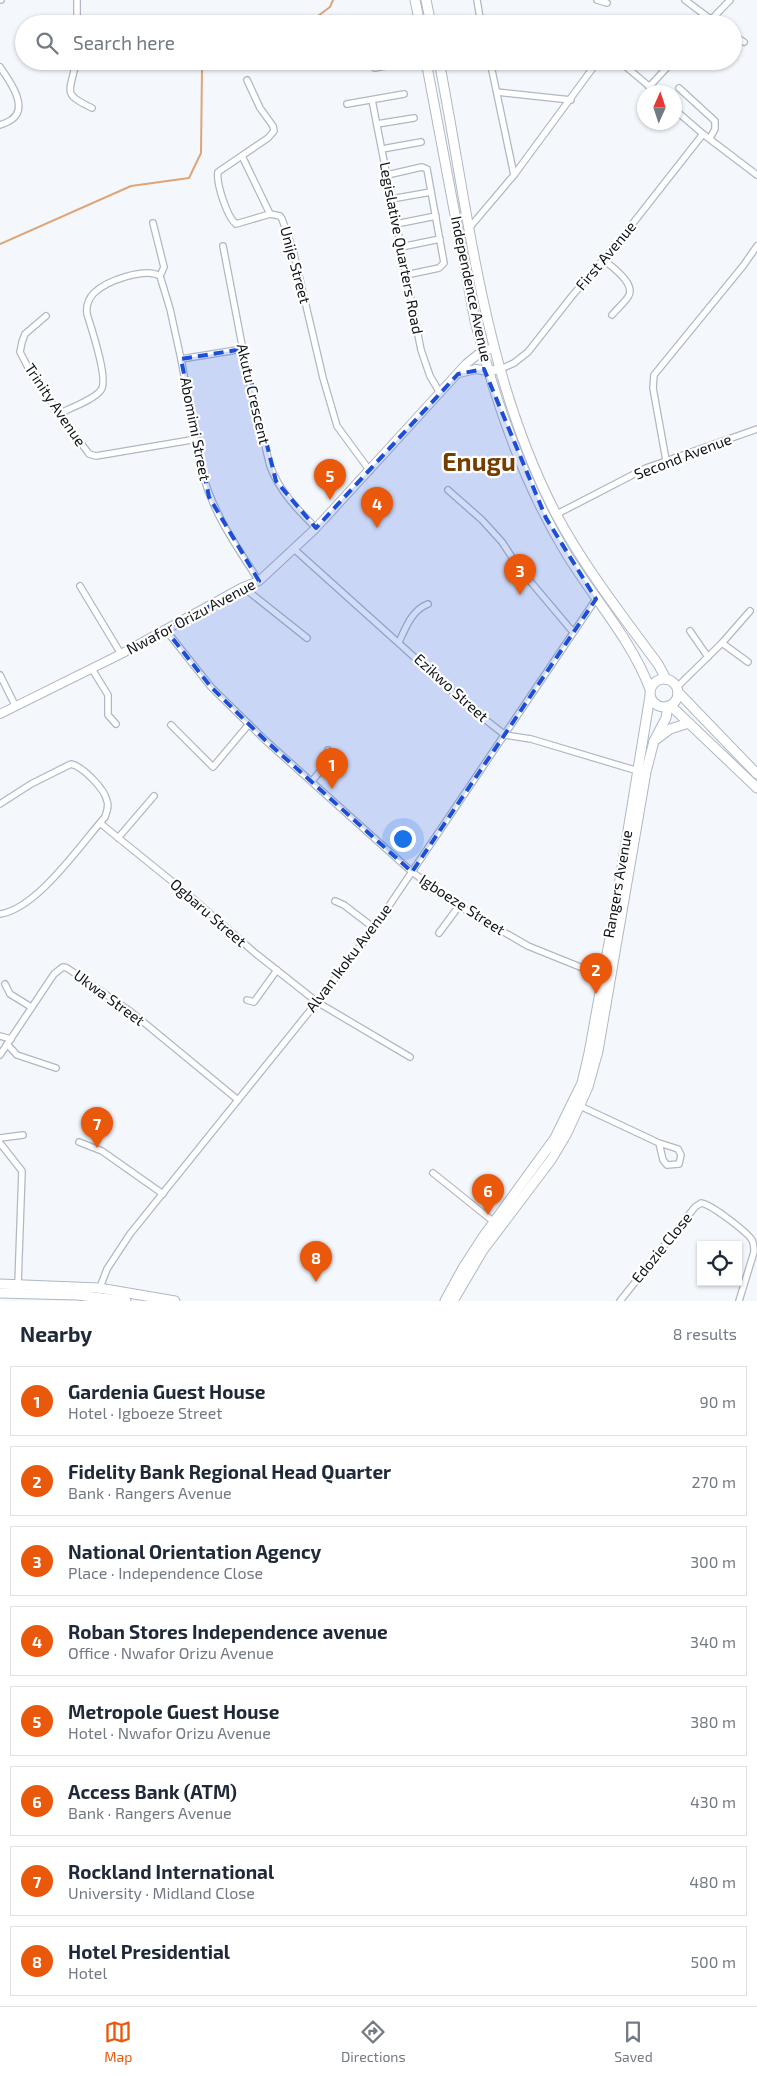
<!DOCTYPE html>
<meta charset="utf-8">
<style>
:root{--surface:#fff;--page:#f6f6f7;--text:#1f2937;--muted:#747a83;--line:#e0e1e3;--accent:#ea580c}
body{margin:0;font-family:"Exo 2",sans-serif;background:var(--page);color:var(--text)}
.controls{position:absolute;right:15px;bottom:15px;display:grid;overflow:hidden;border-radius:0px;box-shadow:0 1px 4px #0004}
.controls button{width:45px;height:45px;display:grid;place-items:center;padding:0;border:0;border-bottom:1px solid var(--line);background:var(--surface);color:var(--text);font:25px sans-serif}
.compass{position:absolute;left:637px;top:85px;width:45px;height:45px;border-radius:50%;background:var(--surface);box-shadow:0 1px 4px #0004;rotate:3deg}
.you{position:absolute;left:402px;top:838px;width:18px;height:18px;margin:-12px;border:4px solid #fff;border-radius:50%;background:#1a73e8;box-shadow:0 0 0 8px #1a73e833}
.badge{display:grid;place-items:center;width:32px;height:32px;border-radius:50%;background:var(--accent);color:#fff;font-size:16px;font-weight:700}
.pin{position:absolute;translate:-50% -41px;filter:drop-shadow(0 1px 2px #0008)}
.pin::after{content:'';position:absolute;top:26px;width:18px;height:15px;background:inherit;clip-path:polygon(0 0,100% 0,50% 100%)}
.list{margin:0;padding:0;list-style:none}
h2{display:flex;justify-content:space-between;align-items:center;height:65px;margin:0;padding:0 20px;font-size:21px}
h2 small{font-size:16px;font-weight:400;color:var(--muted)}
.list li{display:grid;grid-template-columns:32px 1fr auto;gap:15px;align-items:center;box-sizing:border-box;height:70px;margin:0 10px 10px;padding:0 10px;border:1px solid var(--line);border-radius:0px}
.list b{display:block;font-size:19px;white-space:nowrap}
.list p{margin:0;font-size:16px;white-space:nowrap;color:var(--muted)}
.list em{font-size:16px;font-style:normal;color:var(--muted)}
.icon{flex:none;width:28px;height:28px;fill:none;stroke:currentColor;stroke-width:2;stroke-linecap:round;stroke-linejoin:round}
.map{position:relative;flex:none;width:757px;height:1301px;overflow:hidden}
.search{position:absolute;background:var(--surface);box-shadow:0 1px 4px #0004;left:15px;right:15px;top:15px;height:55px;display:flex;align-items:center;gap:12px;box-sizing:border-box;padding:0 18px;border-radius:28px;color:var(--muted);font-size:19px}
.sheet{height:705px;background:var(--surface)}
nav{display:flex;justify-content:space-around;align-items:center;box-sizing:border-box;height:70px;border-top:1px solid var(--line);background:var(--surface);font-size:14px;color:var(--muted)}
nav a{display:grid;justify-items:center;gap:2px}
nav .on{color:var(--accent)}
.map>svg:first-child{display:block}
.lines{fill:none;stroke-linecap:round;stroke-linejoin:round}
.stream{stroke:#dea576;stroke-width:2}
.minor-casing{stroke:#afb8c4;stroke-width:8}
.tertiary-casing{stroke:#afb8c4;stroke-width:10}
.secondary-casing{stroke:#afb8c4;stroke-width:11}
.primary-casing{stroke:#afb8c4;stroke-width:11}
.minor{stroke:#fff;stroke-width:5.5}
.tertiary{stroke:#fff;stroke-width:8}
.secondary{stroke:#fff;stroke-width:9}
.primary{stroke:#fff;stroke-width:9}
.marked{fill:#1d4ed8;fill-opacity:0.2;stroke:#1d4ed8;stroke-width:4;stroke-dasharray:10 6;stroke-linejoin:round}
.labels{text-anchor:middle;stroke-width:4.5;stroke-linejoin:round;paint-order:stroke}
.street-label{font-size:15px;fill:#101317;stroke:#fff}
.town-label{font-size:25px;font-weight:bold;fill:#743e00;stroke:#fff}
</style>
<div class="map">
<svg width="757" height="1301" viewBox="0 0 757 1301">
<rect width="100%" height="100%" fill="#f4f8fd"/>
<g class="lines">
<g class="stream">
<polyline points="307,24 330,7 333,0"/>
<polyline points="0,244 131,186 189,178 201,153 202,68 207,61"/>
</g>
<defs>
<g id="minor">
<polyline points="0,0 1,0"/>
<polyline points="77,0 77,24"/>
<polyline points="477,0 481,24"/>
<polyline points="597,0 607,3"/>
<polyline points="685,0 717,24"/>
<polyline points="707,24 730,0"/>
<polyline points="733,35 744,42"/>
<path d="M76,61c-5,31 -16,32 16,47"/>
<polyline points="490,61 514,175"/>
<polyline points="619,61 656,92"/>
<path d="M0,67c9,13 30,41 11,53 -3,2 -8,4 -11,5"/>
<polyline points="375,68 411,61"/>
<path d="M247,80l13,28 13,18 1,5 -6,7 -50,34c-2,11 9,45 18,52l34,-10 10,2 2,3 11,31 30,128 14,48 33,45"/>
<polyline points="649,87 673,61"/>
<polyline points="679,88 715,121 715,129 710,138"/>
<polyline points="497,92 571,100"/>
<polyline points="372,100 421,350 430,376 440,393"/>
<polyline points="347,104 404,94"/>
<polyline points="674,109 703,134 757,175"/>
<polyline points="377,124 414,118"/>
<polyline points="382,149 421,142"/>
<polyline points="242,156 270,214"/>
<polyline points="387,175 422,167 427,169 444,263 439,268 406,275"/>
<polyline points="391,199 431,192"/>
<polyline points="153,223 164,267 160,276"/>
<polyline points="396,224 436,216"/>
<polyline points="470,227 514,175 598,61"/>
<path d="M223,246l24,125 23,95c10,26 27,43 46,62"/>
<polyline points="401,247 440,239"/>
<path d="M603,259c9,8 34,25 25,38 -4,6 -11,12 -16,18"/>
<polyline points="46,316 25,334 22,342 20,352 33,377 89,454 96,456 197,439"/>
<polyline points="181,359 243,349"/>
<polyline points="501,369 514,363 528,352 572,296 619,241 703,134"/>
<path d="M60,413c11,-5 35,-14 41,-23 8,-10 -10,-63 -14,-76 -1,-8 2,-16 7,-21 12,-12 51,-26 66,-17l10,33 11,50 21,113c12,43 33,72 57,109"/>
<polyline points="666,460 653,388 654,375 743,266 757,246"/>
<polyline points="448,490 482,520 502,542 519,568 573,632"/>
<polyline points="557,514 646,468 757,429"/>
<polyline points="294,549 473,710 505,735 531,739 638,771"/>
<polyline points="80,586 121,654"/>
<polyline points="243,587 307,638"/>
<polyline points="165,629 211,687 265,740 412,872 459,906 528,946 605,977"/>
<polyline points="690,631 708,657"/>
<path d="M399,642c7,-15 13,-32 29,-38"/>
<polyline points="722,643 748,662"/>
<polyline points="92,669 108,695 108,715 116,724"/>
<polyline points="0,675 15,705"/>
<polyline points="677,687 722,643 750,611"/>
<polyline points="171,725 213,767 249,724"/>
<polyline points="312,781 327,763 328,750"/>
<path d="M0,804l31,-20 40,-20c11,2 34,25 36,37 2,5 0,10 -2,16 -24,27 -68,92 -105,97"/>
<polyline points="100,823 190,896 255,953 317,1002 410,1057"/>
<polyline points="118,838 154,796"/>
<polyline points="335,901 344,905 374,928"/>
<polyline points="439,933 459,906"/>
<polyline points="5,984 10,994 31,1007"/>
<polyline points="247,1000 254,1002 277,970"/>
<polyline points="0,1036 11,1039"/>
<polyline points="7,1044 17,1055 56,1068"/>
<polyline points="0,1055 54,974 63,967 67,968 130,1011 238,1100"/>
<polyline points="580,1106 659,1143 678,1149 681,1155 679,1164 667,1165 663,1160 659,1143"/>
<polyline points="0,1138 23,1135"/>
<polyline points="79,1142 102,1151 163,1194"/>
<polyline points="0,1143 22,1171 18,1284"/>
<polyline points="433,1173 494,1222"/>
<polyline points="99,1290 107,1269 130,1234 317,1002 374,928 596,599"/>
<path d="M620,1301l75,-94 6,-4c10,1 46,29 51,37 2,4 2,8 2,12l-15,49"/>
</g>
<g id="tertiary">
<polyline points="459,373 476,369 488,371 501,369"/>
<polyline points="0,714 121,654 243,587 259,581 316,528 466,364 482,351 495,348"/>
</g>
<g id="secondary">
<polyline points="445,1301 463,1268 483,1237 555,1138 582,1083 589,1053 615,910 650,696"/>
<polyline points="453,1301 483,1250 551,1160 566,1135 588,1087 598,1051 646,772 654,741 666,718 668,706"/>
</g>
<g id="primary">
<polyline points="415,0 420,24"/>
<polyline points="426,0 431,24"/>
<path d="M426,61l49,260c20,80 48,161 91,232 28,46 65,86 84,136"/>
<path d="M439,61c30,153 44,313 117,453 27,51 67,103 102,150l8,15"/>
<circle cx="664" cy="693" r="14"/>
<polyline points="678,692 757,774"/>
<polyline points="671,706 757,788"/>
<polyline points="654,741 670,729 689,723"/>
<polyline points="0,1284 99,1288 175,1301"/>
<polyline points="0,1293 77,1295 126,1301"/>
</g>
</defs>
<use href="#minor" class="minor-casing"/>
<use href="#tertiary" class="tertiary-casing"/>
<use href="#secondary" class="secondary-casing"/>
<use href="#primary" class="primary-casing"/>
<use href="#minor" class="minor"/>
<use href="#tertiary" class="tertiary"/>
<use href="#secondary" class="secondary"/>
<use href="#primary" class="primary"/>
</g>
<path class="marked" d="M243,349l33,132 40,47 142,-154 26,-5 62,149 50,81 -184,273 -147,-132 -54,-53 -46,-58 94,-48 -50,-84 -28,-138z"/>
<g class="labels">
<g class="street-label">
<text transform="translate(401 248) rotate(79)" y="5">Legislative Quarters Road</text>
<text transform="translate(606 256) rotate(-50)" y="5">First Avenue</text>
<text transform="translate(295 265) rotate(75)" y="5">Unije Street</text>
<text transform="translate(471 289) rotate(78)" y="5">Independence Avenue</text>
<text transform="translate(253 394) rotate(77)" y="5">Akutu Crescent</text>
<text transform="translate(55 405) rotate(56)" y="5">Trinity Avenue</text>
<text transform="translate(195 429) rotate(79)" y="5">Abomimi Street</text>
<text transform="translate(683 457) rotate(-21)" y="5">Second Avenue</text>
<text transform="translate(191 617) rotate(-28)" y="5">Nwafor Orizu Avenue</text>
<text transform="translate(451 688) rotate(42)" y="5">Ezikwo Street</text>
<text transform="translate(618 884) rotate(-80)" y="5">Rangers Avenue</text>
<text transform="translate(462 905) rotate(33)" y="5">Igboeze Street</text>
<text transform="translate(208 913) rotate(41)" y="5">Ogbaru Street</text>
<text transform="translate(349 958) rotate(-53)" y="5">Alvan Ikoku Avenue</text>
<text transform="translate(109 998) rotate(36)" y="5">Ukwa Street</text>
<text transform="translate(662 1248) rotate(-51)" y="5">Edozie Close</text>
</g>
<g class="town-label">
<text x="479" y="471">Enugu</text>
</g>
</g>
</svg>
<div class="controls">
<button><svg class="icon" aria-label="locate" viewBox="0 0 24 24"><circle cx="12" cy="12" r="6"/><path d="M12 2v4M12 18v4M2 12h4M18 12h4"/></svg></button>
</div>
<svg class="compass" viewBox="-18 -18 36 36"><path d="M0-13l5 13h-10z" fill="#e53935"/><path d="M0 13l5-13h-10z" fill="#747a83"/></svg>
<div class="you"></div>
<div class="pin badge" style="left:332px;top:789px">1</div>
<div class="pin badge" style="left:596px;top:994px">2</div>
<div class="pin badge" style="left:520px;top:595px">3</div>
<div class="pin badge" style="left:377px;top:528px">4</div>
<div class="pin badge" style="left:330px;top:500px">5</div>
<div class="pin badge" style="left:488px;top:1215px">6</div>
<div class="pin badge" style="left:97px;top:1148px">7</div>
<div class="pin badge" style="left:316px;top:1282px">8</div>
<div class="search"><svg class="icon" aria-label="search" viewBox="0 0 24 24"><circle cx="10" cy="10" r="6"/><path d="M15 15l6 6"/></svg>Search here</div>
</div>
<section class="sheet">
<h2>Nearby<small>8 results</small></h2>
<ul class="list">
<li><span class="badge">1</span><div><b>Gardenia Guest House</b><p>Hotel · Igboeze Street</p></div><em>90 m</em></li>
<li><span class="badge">2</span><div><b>Fidelity Bank Regional Head Quarter</b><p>Bank · Rangers Avenue</p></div><em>270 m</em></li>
<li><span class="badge">3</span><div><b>National Orientation Agency</b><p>Place · Independence Close</p></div><em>300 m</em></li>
<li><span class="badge">4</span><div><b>Roban Stores Independence avenue</b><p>Office · Nwafor Orizu Avenue</p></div><em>340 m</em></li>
<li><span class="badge">5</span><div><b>Metropole Guest House</b><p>Hotel · Nwafor Orizu Avenue</p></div><em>380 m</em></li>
<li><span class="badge">6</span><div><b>Access Bank (ATM)</b><p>Bank · Rangers Avenue</p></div><em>430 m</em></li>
<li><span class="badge">7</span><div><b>Rockland International</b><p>University · Midland Close</p></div><em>480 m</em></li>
<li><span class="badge">8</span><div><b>Hotel Presidential</b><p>Hotel</p></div><em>500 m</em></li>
</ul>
</section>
<nav>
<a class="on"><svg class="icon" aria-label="map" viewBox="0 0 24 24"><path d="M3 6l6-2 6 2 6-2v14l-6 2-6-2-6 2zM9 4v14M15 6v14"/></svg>Map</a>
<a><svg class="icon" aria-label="directions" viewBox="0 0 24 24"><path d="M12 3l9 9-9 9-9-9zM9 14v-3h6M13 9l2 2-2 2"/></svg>Directions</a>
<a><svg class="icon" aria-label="saved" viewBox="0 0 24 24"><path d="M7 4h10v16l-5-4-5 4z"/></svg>Saved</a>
</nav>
